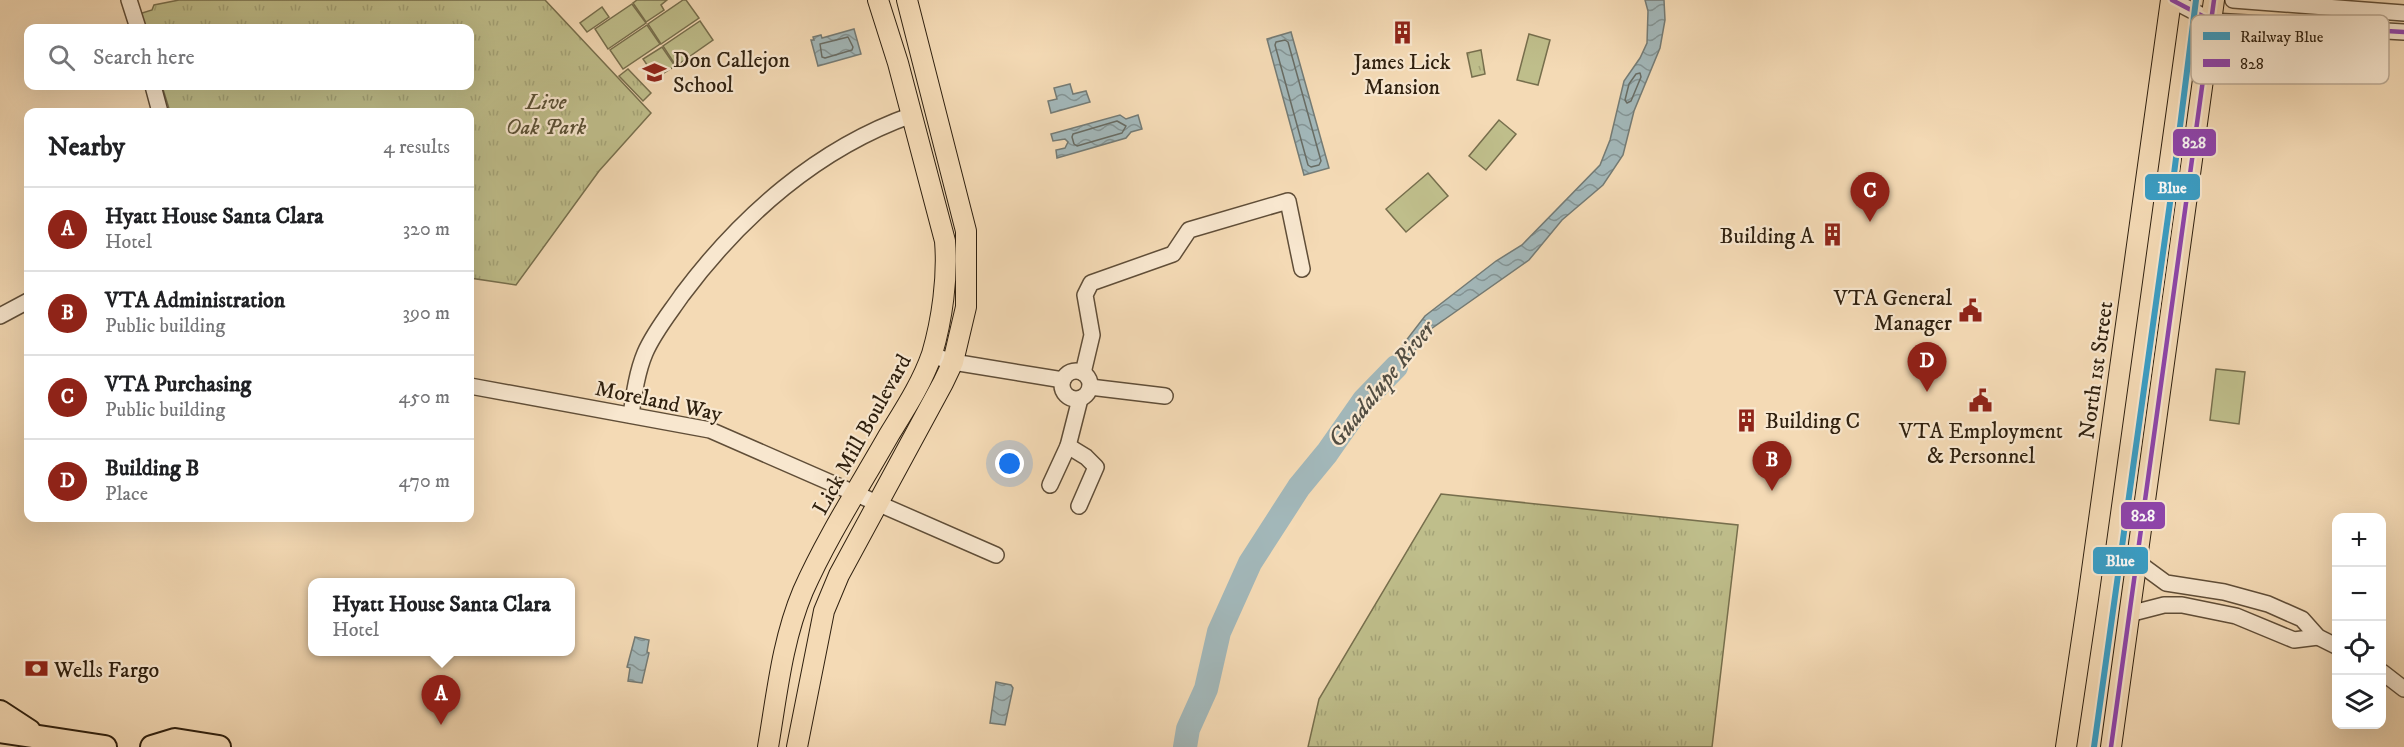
<!DOCTYPE html>
<meta charset="utf-8">
<style>
:root{--surface:#fff;--page:#f6f6f6;--text:#202124;--muted:#757577;--line:#e0e0e0;--accent:#8f2418}
body{margin:0;font-family:"IM FELL DW Pica",serif;background:var(--page);color:var(--text)}
.controls{position:absolute;right:18px;bottom:18px;display:grid;overflow:hidden;border-radius:12px;box-shadow:0 6px 24px #0002}
.controls button{width:54px;height:54px;display:grid;place-items:center;padding:0;border:0;border-bottom:2px solid var(--line);background:var(--surface);color:var(--text);font:30px sans-serif}
.you{position:absolute;left:1010px;top:464px;width:21px;height:21px;margin:-15px;border:4px solid #fff;border-radius:50%;background:#1a73e8;box-shadow:0 0 0 9px #1a73e833}
.badge{display:grid;place-items:center;width:39px;height:39px;border-radius:50%;background:var(--accent);color:#fff;font-size:20px;font-weight:700}
.pin{position:absolute;translate:-50% -50px;filter:drop-shadow(0 2px 3px #0008)}
.pin::after{content:'';position:absolute;top:32px;width:21px;height:18px;background:inherit;clip-path:polygon(0 0,100% 0,50% 100%)}
.popup{position:absolute;left:308px;top:578px;width:267px;height:78px;box-sizing:border-box;display:grid;place-content:center;border-radius:12px;background:var(--surface);filter:drop-shadow(0 2px 4px #0005);font-size:20px;white-space:nowrap;color:var(--muted)}
.popup b{font-size:22px;color:var(--text)}
.popup::after{content:'';position:absolute;left:50%;top:100%;margin-left:-12px;border:12px solid transparent;border-top-color:var(--surface)}
.list{margin:0;padding:0;list-style:none}
h2{display:flex;justify-content:space-between;align-items:center;height:78px;margin:0;padding:0 24px;font-size:26px}
h2 small{font-size:20px;font-weight:400;color:var(--muted)}
.list li{display:grid;grid-template-columns:39px 1fr auto;gap:18px;align-items:center;box-sizing:border-box;height:84px;padding:0 24px;border-top:2px solid var(--line)}
.list b{display:block;font-size:22px;white-space:nowrap}
.list p{margin:0;font-size:20px;white-space:nowrap;color:var(--muted)}
.list em{font-size:20px;font-style:normal;color:var(--muted)}
.icon{flex:none;width:33px;height:33px;fill:none;stroke:currentColor;stroke-width:2;stroke-linecap:round;stroke-linejoin:round}
.map{position:relative;flex:none;width:2404px;height:747px;overflow:hidden}
.search{position:absolute;background:var(--surface);box-shadow:0 6px 24px #0002;left:24px;top:24px;width:450px;height:66px;display:flex;align-items:center;gap:15px;box-sizing:border-box;padding:0 21px;border-radius:12px;color:var(--muted);font-size:22px}
.panel{position:absolute;background:var(--surface);box-shadow:0 6px 24px #0002;left:24px;top:108px;width:450px;height:414px;border-radius:12px}
.map>svg:first-child{display:block}
.grass{fill:url(#grass-tufts);stroke:#776f4d;stroke-width:1.5}
.garden{fill:#bfbe8b;stroke:#776f4d;stroke-width:1.5}
.water{fill:url(#water-waves);stroke:#747b75;stroke-width:1.5}
.lines{fill:none;stroke-linecap:round;stroke-linejoin:round}
.shore{stroke:#686c64;stroke-width:1.5}
.river{stroke:#a2b7b9;stroke-width:24}
.minor-casing{stroke:#604e38;stroke-width:18}
.major-casing{stroke:#2f200f;stroke-width:22}
.highway-casing{stroke:#2f200f;stroke-width:26}
.minor{stroke:#f8e7cf;stroke-width:15}
.major{stroke:#f4dab5;stroke-width:20}
.highway{stroke:#f4dab5;stroke-width:22}
.bus-1-casing{stroke:#f8e7cf;stroke-width:9}
.bus-1{stroke:#8e44ad;stroke-width:4.5}
.rail-1-casing{stroke:#f8e7cf;stroke-width:10}
.rail-1{stroke:#399ec6;stroke-width:6}
.labels{text-anchor:middle;stroke-width:4.5;stroke-linejoin:round;paint-order:stroke}
.poi-label{font-size:22px;fill:#2f200f;stroke:#f8e7cf;text-anchor:start}
.park-label{font-size:22px;font-style:italic;fill:#5a4f34;stroke:#f8e7cf}
.street-label{font-size:22px;fill:#2f200f;stroke:#f8e7cf}
.water-label{font-size:24px;font-style:italic;fill:#524d42;stroke:#f8e7cf}
.key{fill:#f8e7cf;stroke:#bcab95;stroke-width:1.5}
.key-label{font-size:16px;fill:#2f200f}
.line-badge{stroke:#f8e7cf;stroke-width:2}
.badge-label{font-size:16px;text-anchor:middle;font-weight:bold;fill:#fff}
</style>
<div class="map">
<svg width="2404" height="747" viewBox="0 0 2404 747">
<defs>
<pattern id="grass-tufts" width="24" height="20" patternUnits="userSpaceOnUse" patternTransform="scale(1.5)"><rect width="24" height="20" fill="#bfbe8b"/><path d="M3 7l-1-3M5 7V3M7 7l1-3M15 17l-1-3M17 17v-4M19 17l1-3" fill="none" stroke="#a4a377"/></pattern>
<pattern id="water-waves" width="16" height="10" patternUnits="userSpaceOnUse" patternTransform="scale(1.5)"><rect width="16" height="10" fill="#a2b7b9"/><path d="M0 5q4-4 8 0t8 0" fill="none" stroke="#849495"/></pattern>
</defs>
<rect width="100%" height="100%" fill="#f4dab5"/>
<filter id="stains"><feTurbulence type="fractalNoise" baseFrequency=".00333" numOctaves="4"/><feColorMatrix values="0 0 0 0 .2 0 0 0 0 .09 0 0 0 0 .02 0 0 0 .5 -.17"/></filter>
<radialGradient id="worn" r=".72"><stop offset=".6" stop-color="#630" stop-opacity="0"/><stop offset="1" stop-color="#630" stop-opacity=".3"/></radialGradient>
<g class="grass">
<polygon points="179,0 545,0 651,113 599,171 516,285 470,278 470,112 170,112 162,86 470,86 470,28 145,28 139,14 152,10 154,5"/>
<polygon points="1481,50 1485,74 1472,77 1467,53"/>
<polygon points="628,69 651,93 643,101 619,76"/>
<polygon points="1441,494 1738,525 1712,747 1308,747 1319,699"/>
</g>
<g class="garden">
<polygon points="637,0 667,0 661,5 664,10 646,22 633,3"/>
<polygon points="683,0 686,0 699,18 661,44 648,24"/>
<polygon points="632,4 646,23 608,49 595,29"/>
<polygon points="602,7 609,17 587,32 580,23"/>
<polygon points="700,21 713,40 676,66 663,46"/>
<polygon points="647,25 660,44 623,69 610,50"/>
<polygon points="1529,34 1550,40 1538,85 1517,80"/>
<polygon points="662,47 675,66 656,78 643,59"/>
<polygon points="1499,120 1516,134 1486,170 1469,156"/>
<polygon points="1428,173 1448,196 1406,232 1386,209"/>
<polygon points="2216,369 2245,372 2239,424 2210,420"/>
</g>
<g class="water">
<polygon points="1645,0 1664,0 1665,20 1660,48 1634,111 1623,155 1603,185 1562,220 1529,260 1431,329 1413,353 1394,384 1375,394 1371,386 1425,316 1496,261 1522,245 1600,165 1610,140 1624,81 1640,58 1647,43 1648,11"/>
<polygon points="854,29 861,54 818,66 811,40 814,40 813,37 821,35 822,38"/>
<polygon points="1291,32 1329,168 1304,175 1267,39"/>
<polygon points="1070,84 1073,94 1086,91 1090,102 1051,113 1048,101 1057,99 1054,88"/>
<polygon points="1120,115 1126,119 1138,115 1142,129 1131,132 1126,138 1057,158 1056,150 1065,148 1068,142 1065,139 1053,141 1051,134"/>
<polygon points="635,637 649,640 647,652 649,653 642,683 628,681 630,668 627,667"/>
<polygon points="996,682 1011,685 1013,688 1005,725 990,723"/>
</g>
<g class="lines">
<g class="shore">
<polygon points="848,37 853,47 852,50 825,58 822,57 820,44"/>
<polygon points="1285,40 1288,42 1321,161 1319,165 1311,167 1308,165 1275,45 1276,42"/>
<polygon points="1640,73 1641,77 1631,101 1627,103 1625,100 1629,84 1636,74"/>
<polygon points="1117,121 1126,126 1122,133 1077,146 1074,144 1072,137 1073,134"/>
</g>
<polyline class="river" points="1185,747 1188,729 1206,689 1219,632 1250,563 1299,487 1327,453 1364,400 1396,367"/>
<defs>
<g id="minor">
<polyline points="129,0 138,28"/>
<polyline points="2172,0 2212,21 2404,32"/>
<polyline points="2233,0 2404,13"/>
<polyline points="153,86 160,112"/>
<polyline points="0,316 28,301"/>
<polyline points="931,355 953,362 1063,380"/>
<circle cx="1076" cy="385" r="14"/>
<polyline points="1083,373 1092,335 1085,295 1091,283 1173,254 1189,230 1288,201 1302,269"/>
<polyline points="470,386 710,430 996,555"/>
<polyline points="1090,387 1165,396"/>
<path d="M631,415c3,-21 6,-43 14,-62 9,-21 24,-39 37,-58 59,-79 136,-147 230,-180"/>
<polyline points="1068,446 1086,457 1096,467 1079,506"/>
<polyline points="1050,485 1068,446 1080,399"/>
<polyline points="2136,561 2166,583 2224,592 2268,604 2302,619 2318,637 2336,646"/>
<polyline points="2129,614 2164,605 2182,605 2236,616 2294,640 2318,637"/>
<polyline points="2382,672 2404,689"/>
</g>
<g id="major">
<path d="M768,747c9,-53 14,-106 35,-156 24,-54 57,-105 86,-156 16,-26 33,-52 43,-81 10,-34 16,-77 13,-113l-47,-178 -20,-63"/>
<polyline points="797,747 824,611 839,575 943,383 953,362 966,307 966,231 907,0"/>
<polyline points="2066,747 2088,599 2171,0"/>
<polyline points="2111,747 2214,0"/>
</g>
<g id="highway">
<polyline points="0,712 29,731"/>
<polyline points="0,731 105,747"/>
<polyline points="152,747 175,740 219,747"/>
</g>
</defs>
<use href="#minor" class="minor-casing"/>
<use href="#major" class="major-casing"/>
<use href="#highway" class="highway-casing"/>
<use href="#minor" class="minor"/>
<use href="#major" class="major"/>
<use href="#highway" class="highway"/>
<defs>
<g id="bus-1">
<polyline points="2172,0 2212,21 2404,32"/>
<polyline points="2111,747 2214,0"/>
</g>
</defs>
<use href="#bus-1" class="bus-1-casing"/>
<use href="#bus-1" class="bus-1"/>
<defs>
<polyline id="rail-1" points="2094,747 2174,174 2196,0"/>
</defs>
<use href="#rail-1" class="rail-1-casing"/>
<use href="#rail-1" class="rail-1"/>
</g>
<defs>
<symbol id="building-bare" viewBox="-9 -9 18 18"><path d="M-4-6H4V6H1V3H-1V6H-4ZM-2.5-4.3h1.7v1.8h-1.7ZM.8-4.3h1.7v1.8H.8ZM-2.5-1h1.7V.8h-1.7ZM.8-1h1.7V.8H.8Z" fill="#8f2418" stroke="#f8e7cf" stroke-width="2.5" paint-order="stroke"/></symbol>
<symbol id="school-bare" viewBox="-9 -9 18 18"><path d="M0-5L7-2L0 1L-7-2ZM-4 1L0 2.5L4 1V4Q0 6-4 4Z" fill="#8f2418" stroke="#f8e7cf" stroke-width="2.5" paint-order="stroke"/></symbol>
<symbol id="civic-bare" viewBox="-9 -9 18 18"><path d="M-.6-6.5H3V-4.5H.6V-3L4-1V1h2V6H-6V1h2V-1L-.6-3ZM-1.2 2.5V6h2.4V2.5Z" fill="#8f2418" stroke="#f8e7cf" stroke-width="2.5" paint-order="stroke"/></symbol>
<symbol id="bank-bare" viewBox="-9 -9 18 18"><path d="M-6-4H6V4H-6ZM0-2.3a2.3 2.3 0 1 0 0 4.6a2.3 2.3 0 1 0 0-4.6Z" fill="#8f2418" stroke="#f8e7cf" stroke-width="2.5" paint-order="stroke"/></symbol>
</defs>
<g fill-rule="evenodd">
<use href="#building-bare" x="1386" y="16" width="33" height="33"/>
<use href="#school-bare" x="638" y="56" width="33" height="33"/>
<use href="#building-bare" x="1816" y="218" width="33" height="33"/>
<use href="#civic-bare" x="1954" y="294" width="33" height="33"/>
<use href="#civic-bare" x="1964" y="384" width="33" height="33"/>
<use href="#building-bare" x="1730" y="404" width="33" height="33"/>
<use href="#bank-bare" x="20" y="652" width="33" height="33"/>
</g>
<g class="labels">
<g class="poi-label">
<text x="673" y="67">Don Callejon<tspan x="673" dy="25">School</tspan></text>
<text x="1402" y="69" text-anchor="middle">James Lick<tspan x="1402" dy="25">Mansion</tspan></text>
<text x="1814" y="243" text-anchor="end">Building A</text>
<text x="1952" y="305" text-anchor="end">VTA General<tspan x="1952" dy="25">Manager</tspan></text>
<text x="1765" y="428">Building C</text>
<text x="1981" y="438" text-anchor="middle">VTA Employment<tspan x="1981" dy="25">&amp; Personnel</tspan></text>
<text x="54" y="677">Wells Fargo</text>
</g>
<g class="park-label">
<text x="546" y="109">Live<tspan x="546" dy="25">Oak Park</tspan></text>
</g>
<g class="street-label">
<text transform="translate(2095 370) rotate(-82)" y="8">North 1st Street</text>
<text transform="translate(659 400) rotate(12)" y="8">Moreland Way</text>
<text transform="translate(861 434) rotate(-61)" y="8">Lick Mill Boulevard</text>
</g>
<g class="water-label">
<text transform="translate(1381 384) rotate(-51)" y="8">Guadalupe River</text>
</g>
</g>
<rect x="2191" y="15" width="198" height="69" rx="9" class="key"/>
<rect x="2203" y="32" width="27" height="8" fill="#399ec6"/>
<rect x="2203" y="59" width="27" height="8" fill="#8e44ad"/>
<g class="key-label">
<text x="2240" y="42">Railway Blue</text>
<text x="2240" y="69">828</text>
</g>
<g class="line-badge">
<rect x="2172" y="128" width="45" height="29" rx="6" fill="#8e44ad"/>
<rect x="2144" y="173" width="57" height="28" rx="6" fill="#399ec6"/>
<rect x="2120" y="501" width="46" height="29" rx="6" fill="#8e44ad"/>
<rect x="2092" y="546" width="57" height="29" rx="6" fill="#399ec6"/>
</g>
<g class="badge-label">
<text x="2194" y="148">828</text>
<text x="2172" y="193">Blue</text>
<text x="2143" y="521">828</text>
<text x="2120" y="566">Blue</text>
</g>
<rect width="100%" height="100%" filter="url(#stains)"/>
<rect width="100%" height="100%" fill="url(#worn)"/>
</svg>
<div class="controls">
<button>+</button>
<button>−</button>
<button><svg class="icon" aria-label="locate" viewBox="0 0 24 24"><circle cx="12" cy="12" r="6"/><path d="M12 2v4M12 18v4M2 12h4M18 12h4"/></svg></button>
<button><svg class="icon" aria-label="layers" viewBox="0 0 24 24"><path d="M12 4l9 5-9 5-9-5zM3 14l9 5 9-5"/></svg></button>
</div>
<div class="you"></div>
<div class="pin badge" style="left:441px;top:725px">A</div>
<div class="popup"><b>Hyatt House Santa Clara</b>Hotel</div>
<div class="pin badge" style="left:1772px;top:491px">B</div>
<div class="pin badge" style="left:1870px;top:222px">C</div>
<div class="pin badge" style="left:1927px;top:392px">D</div>
<div class="search"><svg class="icon" aria-label="search" viewBox="0 0 24 24"><circle cx="10" cy="10" r="6"/><path d="M15 15l6 6"/></svg>Search here</div>
<section class="panel">
<h2>Nearby<small>4 results</small></h2>
<ul class="list">
<li><span class="badge">A</span><div><b>Hyatt House Santa Clara</b><p>Hotel</p></div><em>320 m</em></li>
<li><span class="badge">B</span><div><b>VTA Administration</b><p>Public building</p></div><em>390 m</em></li>
<li><span class="badge">C</span><div><b>VTA Purchasing</b><p>Public building</p></div><em>450 m</em></li>
<li><span class="badge">D</span><div><b>Building B</b><p>Place</p></div><em>470 m</em></li>
</ul>
</section>
</div>
